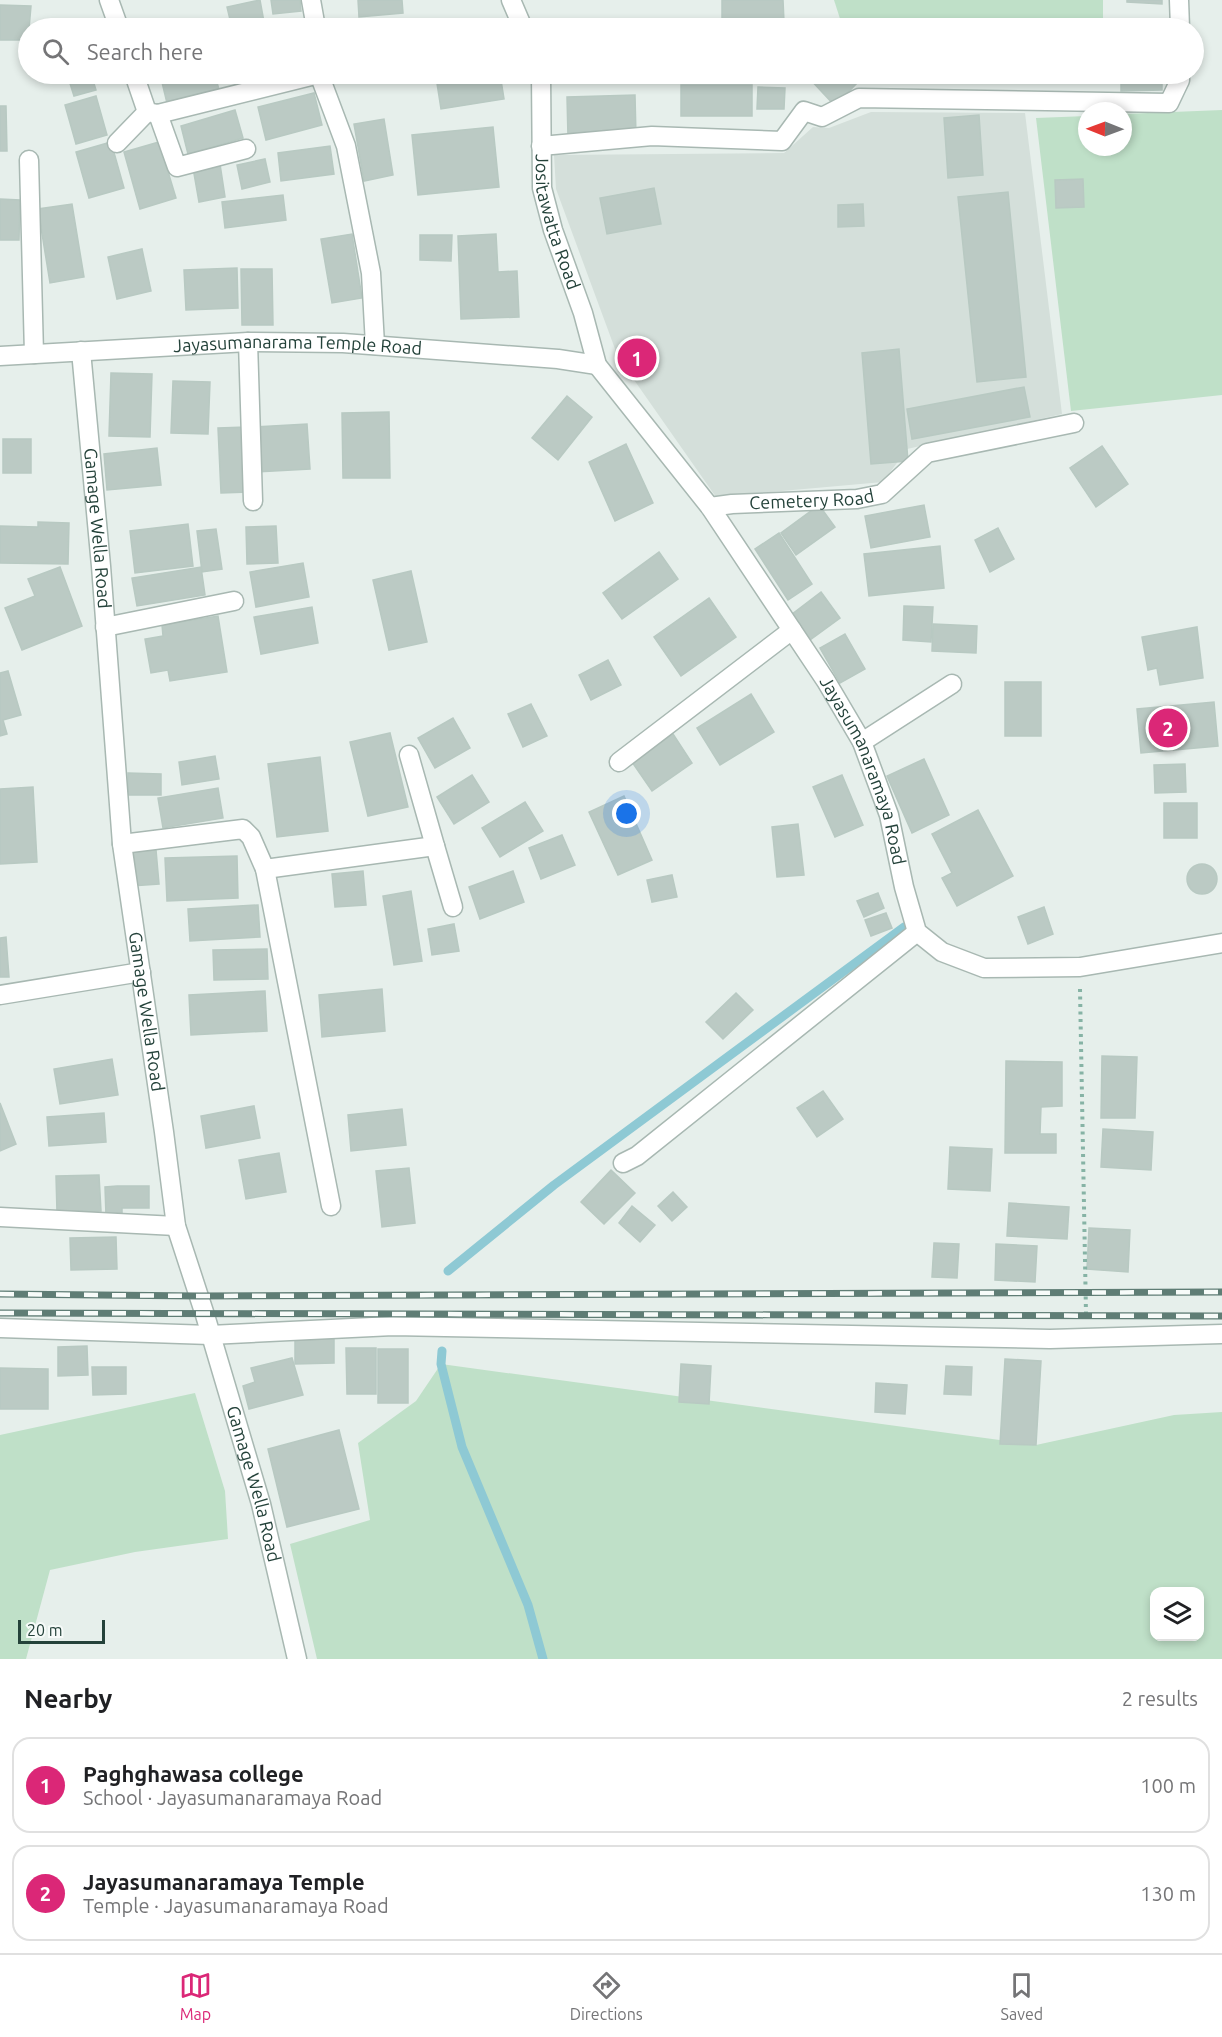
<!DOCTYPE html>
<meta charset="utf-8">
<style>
:root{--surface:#fff;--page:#f2f2f2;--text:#202124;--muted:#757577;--line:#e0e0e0;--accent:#db2777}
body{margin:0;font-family:Ubuntu,sans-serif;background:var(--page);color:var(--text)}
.controls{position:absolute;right:18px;bottom:18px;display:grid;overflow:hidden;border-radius:12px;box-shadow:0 3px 9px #0003}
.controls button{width:54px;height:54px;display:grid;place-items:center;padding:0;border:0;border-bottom:2px solid var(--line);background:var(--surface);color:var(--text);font:30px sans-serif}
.compass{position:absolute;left:1078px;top:102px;width:54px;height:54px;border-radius:50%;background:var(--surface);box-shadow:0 3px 9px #0003;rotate:271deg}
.scale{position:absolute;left:18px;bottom:15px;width:87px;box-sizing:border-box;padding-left:6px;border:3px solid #24423a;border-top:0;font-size:16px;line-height:21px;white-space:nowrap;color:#24423a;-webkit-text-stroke:4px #f7fbf9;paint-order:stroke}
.you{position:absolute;left:627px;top:814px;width:21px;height:21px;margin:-15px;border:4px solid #fff;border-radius:50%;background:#1a73e8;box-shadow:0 0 0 9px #1a73e833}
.badge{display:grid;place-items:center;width:39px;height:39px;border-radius:50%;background:var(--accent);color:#fff;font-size:20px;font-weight:700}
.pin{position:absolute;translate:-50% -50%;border:3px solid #fff;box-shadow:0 2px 6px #0006}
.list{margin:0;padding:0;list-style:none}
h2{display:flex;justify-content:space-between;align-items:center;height:78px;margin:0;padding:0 24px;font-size:26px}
h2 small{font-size:20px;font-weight:400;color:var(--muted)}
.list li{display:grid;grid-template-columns:39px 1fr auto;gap:18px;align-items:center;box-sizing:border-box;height:96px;margin:0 12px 12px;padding:0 12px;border:2px solid var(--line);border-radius:18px}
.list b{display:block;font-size:22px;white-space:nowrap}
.list p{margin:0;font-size:20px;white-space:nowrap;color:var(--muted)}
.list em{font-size:20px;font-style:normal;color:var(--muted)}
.icon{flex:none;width:33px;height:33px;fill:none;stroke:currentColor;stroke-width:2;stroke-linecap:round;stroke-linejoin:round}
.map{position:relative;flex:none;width:1222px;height:1659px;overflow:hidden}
.search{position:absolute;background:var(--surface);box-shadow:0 3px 9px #0003;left:18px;right:18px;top:18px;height:66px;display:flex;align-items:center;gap:15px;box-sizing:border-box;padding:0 21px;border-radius:33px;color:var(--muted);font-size:22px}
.sheet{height:294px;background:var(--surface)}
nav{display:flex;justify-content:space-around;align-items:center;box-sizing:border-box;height:84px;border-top:2px solid var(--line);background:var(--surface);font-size:16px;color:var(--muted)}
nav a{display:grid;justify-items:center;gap:3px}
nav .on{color:var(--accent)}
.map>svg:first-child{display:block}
.built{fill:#d4dfda}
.green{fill:#bfe0c8;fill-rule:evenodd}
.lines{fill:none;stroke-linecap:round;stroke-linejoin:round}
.stream{stroke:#8ec9d4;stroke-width:9}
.building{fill:#bbcac4;stroke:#b8c9c2;stroke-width:1.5}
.street-casing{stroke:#a8b8b2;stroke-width:21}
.path{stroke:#86b3a5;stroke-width:4;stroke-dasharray:3 4.5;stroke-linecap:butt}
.street{stroke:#fff;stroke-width:18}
.rail-casing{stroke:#5f7d75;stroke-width:7}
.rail{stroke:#f7fbf9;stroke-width:4.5;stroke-dasharray:14;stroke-linecap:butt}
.labels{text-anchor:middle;stroke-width:5;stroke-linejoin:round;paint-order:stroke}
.street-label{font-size:18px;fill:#24423a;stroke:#f7fbf9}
</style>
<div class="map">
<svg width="1222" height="1659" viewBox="0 0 1222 1659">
<rect width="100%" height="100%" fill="#e6efeb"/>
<polygon class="built" points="871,112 1025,113 1062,414 907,449 883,482 716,497 618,357 556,189 554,155 784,153 813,127 829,128"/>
<g class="green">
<polygon points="834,0 1103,0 1103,28 843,28"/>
<polygon points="1222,110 1222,395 1071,411 1036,118 1087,116 1087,147 1123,147 1123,114"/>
<path d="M441,1364l595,81 138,-30 48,-3v247h-905l-27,-115 80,-24 -12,-77 58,-42zM1154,1592h46v44h-46z"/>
<polygon points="195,1393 225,1491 228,1539 135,1552 50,1570 26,1659 0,1659 0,1435"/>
</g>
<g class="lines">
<g class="stream">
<polyline points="448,1271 554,1185 904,927"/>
<polyline points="442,1351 441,1364 462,1447 528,1605 543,1659"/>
</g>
</g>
<g class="building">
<polygon points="260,0 264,22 232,28 227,7"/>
<polygon points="271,0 300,0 301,11 273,14"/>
<polygon points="358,0 402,0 403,13 359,17"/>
<polygon points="722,0 783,0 784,22 722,23"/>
<polygon points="1127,0 1162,0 1162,4 1127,2"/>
<polygon points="0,5 31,6 28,40 0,40"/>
<polygon points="67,74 91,74 96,90 74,96"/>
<polygon points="160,74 215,74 219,90 167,103"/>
<polygon points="229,74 252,74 232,81"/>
<polygon points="460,74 500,74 504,99 441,109 436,77"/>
<polygon points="705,74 760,74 760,75 705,77"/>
<polygon points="811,74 850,74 858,82 835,106 808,77"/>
<polygon points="1121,74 1162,74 1162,90 1121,91"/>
<rect x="681" y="85" width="71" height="31"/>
<polygon points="758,87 785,88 784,109 757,109"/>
<polygon points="314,93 322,125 266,140 258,107"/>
<polygon points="635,95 636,136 568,137 567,97"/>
<polygon points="96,96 107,135 76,144 65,105"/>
<polygon points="0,106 6,106 7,151 0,151"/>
<polygon points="235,110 243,138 188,154 181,126"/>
<polygon points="979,115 983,175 948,178 944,118"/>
<polygon points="384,119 393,175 364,181 354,124"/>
<polygon points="493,127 499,187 418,195 412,135"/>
<polygon points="111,142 124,188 89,198 76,152"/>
<polygon points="159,142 176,198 140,209 124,152"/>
<polygon points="330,146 334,174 281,181 278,153"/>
<polygon points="265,159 270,182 242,189 237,165"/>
<polygon points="220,164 225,197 199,202 193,168"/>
<polygon points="1083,179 1084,207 1056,208 1055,180"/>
<polygon points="654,188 661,224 607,234 600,198"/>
<polygon points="1008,192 1026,377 977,382 958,197"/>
<polygon points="283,195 286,220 225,228 222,202"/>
<polygon points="0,199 20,200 19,240 0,240"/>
<polygon points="72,204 84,277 50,283 38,209"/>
<polygon points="863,204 864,226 838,227 838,205"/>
<polygon points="352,234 362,298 332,303 321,239"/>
<polygon points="496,234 498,272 517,271 519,317 461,319 458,236"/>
<polygon points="420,235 452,235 451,261 420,260"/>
<polygon points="142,249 151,291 117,299 108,257"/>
<polygon points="237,268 238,308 186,310 184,270"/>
<polygon points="241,269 272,269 273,325 242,325"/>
<polygon points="899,349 908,461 871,464 862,353"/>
<polygon points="111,373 152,374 150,437 109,436"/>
<polygon points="173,381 210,382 208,434 171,433"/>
<polygon points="1024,387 1030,417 912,439 907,409"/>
<polygon points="567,396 592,417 558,460 532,438"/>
<polygon points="389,412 390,478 343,478 342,413"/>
<polygon points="307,424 310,469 256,472 254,427"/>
<polygon points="246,427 249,492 221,493 218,428"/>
<rect x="3" y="439" width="28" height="34"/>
<polygon points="626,444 653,503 615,521 589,462"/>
<polygon points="1102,446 1128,484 1096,507 1070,468"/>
<polygon points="157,448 161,485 107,490 104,454"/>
<polygon points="819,505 835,527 796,555 781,533"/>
<polygon points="924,505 930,537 871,548 865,516"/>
<polygon points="38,522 69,523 68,564 0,563 0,526 38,527"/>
<polygon points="188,524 193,566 135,573 130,531"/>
<polygon points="276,526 278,563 247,564 246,527"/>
<polygon points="998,528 1014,559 990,572 975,540"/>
<polygon points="216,529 222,569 202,572 197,531"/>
<polygon points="779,533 812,584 788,600 755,549"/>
<polygon points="940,546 944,588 869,596 864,554"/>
<polygon points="659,552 678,579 622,619 603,593"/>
<polygon points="303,563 309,597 256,607 250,572"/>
<polygon points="60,567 82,626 22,650 5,608 35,596 28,579"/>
<polygon points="201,567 205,595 137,606 132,578"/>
<polygon points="411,571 427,642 389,650 373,580"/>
<polygon points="821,592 840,618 810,640 791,615"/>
<polygon points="709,598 736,637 681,676 654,637"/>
<polygon points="904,606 933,607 931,642 903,640"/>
<polygon points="312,607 318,643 261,654 254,617"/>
<polygon points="218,616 227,672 170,681 168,670 151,673 145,639 163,636 162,625"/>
<polygon points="933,624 977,626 976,653 932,651"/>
<polygon points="1197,627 1203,678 1160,685 1157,668 1148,670 1142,637"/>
<polygon points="845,634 865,669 840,683 820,648"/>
<polygon points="608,660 621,685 591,700 579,675"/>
<polygon points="8,671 21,715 3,720 7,734 0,736 0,673"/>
<rect x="1005" y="682" width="36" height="54"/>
<polygon points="751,694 774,732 720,765 697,728"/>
<polygon points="1214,702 1218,746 1141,753 1137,709"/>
<polygon points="531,704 547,736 523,747 508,714"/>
<polygon points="453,718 470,748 435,768 418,738"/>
<polygon points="390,733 408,807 368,816 350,742"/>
<polygon points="673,734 692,763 652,791 632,762"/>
<polygon points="215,756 219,779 182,785 179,762"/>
<polygon points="320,757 328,831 277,837 268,764"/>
<polygon points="924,759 949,815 912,833 887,776"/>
<polygon points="1185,764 1186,792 1155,793 1154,765"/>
<polygon points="128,773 161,774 161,795 128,795"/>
<polygon points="472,775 489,802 454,824 437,797"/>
<polygon points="842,775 863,825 835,837 813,787"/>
<polygon points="33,787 37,862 0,864 0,789"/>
<polygon points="218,788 223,818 163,828 158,798"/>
<polygon points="624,796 652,860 618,875 589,812"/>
<polygon points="525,802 543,831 500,857 482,828"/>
<rect x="1164" y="803" width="33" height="35"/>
<polygon points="978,810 1013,876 957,906 942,878 952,873 932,834"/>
<polygon points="798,824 804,875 777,877 772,827"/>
<polygon points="562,835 575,865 541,879 529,848"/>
<polygon points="156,850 159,884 131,886 129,852"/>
<polygon points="237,856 238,898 167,901 165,858"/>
<circle cx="1202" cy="879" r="15"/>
<polygon points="363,871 366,905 335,907 332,874"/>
<polygon points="513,871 524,902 480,919 469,887"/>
<polygon points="672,875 677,897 652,902 647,880"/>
<polygon points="411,891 422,961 394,965 383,896"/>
<polygon points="878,893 884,908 864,917 857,901"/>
<polygon points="258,905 260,937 190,941 188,909"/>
<polygon points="1044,907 1053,934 1028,944 1018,917"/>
<polygon points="886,913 892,928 871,936 865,920"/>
<polygon points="454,924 459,951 432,955 428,929"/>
<polygon points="6,937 9,977 0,977 0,938"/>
<polygon points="267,949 268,979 214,980 213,950"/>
<polygon points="382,989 385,1031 322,1037 319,995"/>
<polygon points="265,991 267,1031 191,1035 189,995"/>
<polygon points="736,993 753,1010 723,1039 706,1022"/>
<polygon points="1102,1056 1137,1057 1135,1118 1101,1118"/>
<polygon points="112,1059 118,1095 60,1104 54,1069"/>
<polygon points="1006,1061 1062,1062 1062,1106 1041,1107 1040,1134 1056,1134 1056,1153 1005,1153"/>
<polygon points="823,1091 843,1119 817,1137 797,1108"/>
<polygon points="0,1103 16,1144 0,1151"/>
<polygon points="254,1106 260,1138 206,1148 201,1116"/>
<polygon points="402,1109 406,1145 351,1151 348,1115"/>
<polygon points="104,1113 106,1142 49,1146 47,1117"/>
<polygon points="1103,1129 1153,1132 1151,1170 1101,1167"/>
<polygon points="950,1147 992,1149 990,1191 948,1189"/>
<polygon points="279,1153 286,1192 246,1199 239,1160"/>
<polygon points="409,1168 415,1223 382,1227 376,1171"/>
<polygon points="611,1170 635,1193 604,1224 581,1202"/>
<polygon points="99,1175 101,1211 57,1212 56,1176"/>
<polygon points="117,1186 149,1186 149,1208 122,1208 122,1215 106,1216 105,1187"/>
<polygon points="673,1192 687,1207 672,1221 658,1206"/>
<polygon points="1009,1203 1069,1207 1067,1239 1007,1236"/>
<polygon points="632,1206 655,1225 640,1242 619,1223"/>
<polygon points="1089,1228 1130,1230 1128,1272 1087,1269"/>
<polygon points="116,1237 117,1269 71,1270 70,1238"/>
<polygon points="934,1243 959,1244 957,1278 932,1277"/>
<polygon points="996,1244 1037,1246 1035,1282 995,1280"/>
<polygon points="295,1331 334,1331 334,1363 295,1364"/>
<polygon points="87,1346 88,1375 58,1376 58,1347"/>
<polygon points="346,1348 376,1348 376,1394 347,1394"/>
<rect x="378" y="1349" width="30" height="54"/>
<polygon points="292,1358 303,1395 249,1409 243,1386 255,1382 251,1368"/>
<polygon points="1005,1359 1041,1361 1036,1445 1000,1444"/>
<polygon points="681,1364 711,1366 709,1404 679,1402"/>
<polygon points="946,1366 972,1367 971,1395 944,1394"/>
<polygon points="92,1367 126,1367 126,1394 93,1395"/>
<polygon points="0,1368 48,1369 48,1409 0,1409"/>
<polygon points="876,1383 907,1385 905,1414 875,1412"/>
<polygon points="339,1430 359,1509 287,1527 268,1449"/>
</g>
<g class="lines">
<defs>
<g id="street">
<polyline points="109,0 119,28"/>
<polyline points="311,0 316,28"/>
<polyline points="511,0 523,28"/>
<polyline points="1179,0 1180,28"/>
<polyline points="134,74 147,112 158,114 319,74 346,146 371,273 375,345"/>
<path id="s1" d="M541,74l1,114 11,42 30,83 14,52 113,142 116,174 36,61 27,73 15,72 13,45 25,20 42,16 96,-1 142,-24"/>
<polyline points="158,114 177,167 246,149"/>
<polyline points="117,143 147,112"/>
<polyline points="541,146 652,136 782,141 804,111 822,117 859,98 1169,103 1180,80 1180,74"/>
<polyline points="29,160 34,354"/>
<polyline points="248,342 253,501"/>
<path id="s2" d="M81,351l20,215 21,278 42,288 12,94 29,89 56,189 36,155"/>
<path id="s3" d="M0,356l248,-14 95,1 215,16 39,6"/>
<path id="s4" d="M710,507l22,-3 125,-5 25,-5 45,-41 147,-30"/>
<polyline points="105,627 234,601"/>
<polyline points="862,742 952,684"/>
<polyline points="619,762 792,630"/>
<polyline points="122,844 243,829 251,837 265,869 435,846 409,755"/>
<polyline points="435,846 453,907"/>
<polyline points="265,869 331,1206"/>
<polyline points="0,995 141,972"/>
<polyline points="623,1163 637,1156 917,932"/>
<polyline points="0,1217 176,1226"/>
<polyline points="0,1328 210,1335 393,1326 1050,1339 1222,1334"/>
</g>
</defs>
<use href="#street" class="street-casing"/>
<polyline class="path" points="1080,989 1086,1314"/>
<use href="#street" class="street"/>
<defs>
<g id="rail">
<polyline points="0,1294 199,1296 1222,1292"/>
<polyline points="0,1313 1222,1316"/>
</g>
</defs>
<use href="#rail" class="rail-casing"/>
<use href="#rail" class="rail"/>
</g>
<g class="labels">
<g class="street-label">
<text dy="6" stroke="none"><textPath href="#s1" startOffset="150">Jositawatta Road</textPath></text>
<text dy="6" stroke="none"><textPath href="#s3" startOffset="298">Jayasumanarama Temple Road</textPath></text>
<text dy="6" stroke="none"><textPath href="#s4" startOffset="102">Cemetery Road</textPath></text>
<text dy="6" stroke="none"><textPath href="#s2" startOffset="178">Gamage Wella Road</textPath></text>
<text dy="6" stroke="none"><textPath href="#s1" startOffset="788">Jayasumanaramaya Road</textPath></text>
<text dy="6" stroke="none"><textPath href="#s2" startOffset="664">Gamage Wella Road</textPath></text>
<text dy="6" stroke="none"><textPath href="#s2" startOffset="1150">Gamage Wella Road</textPath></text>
</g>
</g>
</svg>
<div class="controls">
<button><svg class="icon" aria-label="layers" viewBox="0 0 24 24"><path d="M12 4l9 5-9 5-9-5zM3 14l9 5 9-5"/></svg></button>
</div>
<svg class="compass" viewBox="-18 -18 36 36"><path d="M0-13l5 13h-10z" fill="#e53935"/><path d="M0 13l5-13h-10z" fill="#757577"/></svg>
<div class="scale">20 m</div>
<div class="you"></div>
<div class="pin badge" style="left:637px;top:358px">1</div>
<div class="pin badge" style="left:1168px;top:728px">2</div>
<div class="search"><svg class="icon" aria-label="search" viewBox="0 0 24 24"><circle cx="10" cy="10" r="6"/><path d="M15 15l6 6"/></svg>Search here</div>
</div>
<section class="sheet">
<h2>Nearby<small>2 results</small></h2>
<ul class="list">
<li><span class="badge">1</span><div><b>Paghghawasa college</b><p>School · Jayasumanaramaya Road</p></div><em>100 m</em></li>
<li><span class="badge">2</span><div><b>Jayasumanaramaya Temple</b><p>Temple · Jayasumanaramaya Road</p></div><em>130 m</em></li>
</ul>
</section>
<nav>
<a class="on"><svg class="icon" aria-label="map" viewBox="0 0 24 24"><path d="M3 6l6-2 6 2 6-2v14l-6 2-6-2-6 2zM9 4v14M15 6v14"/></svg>Map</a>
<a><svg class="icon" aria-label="directions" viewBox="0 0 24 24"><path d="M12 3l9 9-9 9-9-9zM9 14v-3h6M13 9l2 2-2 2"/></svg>Directions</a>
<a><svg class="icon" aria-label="saved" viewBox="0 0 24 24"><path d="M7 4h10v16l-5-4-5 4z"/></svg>Saved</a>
</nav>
